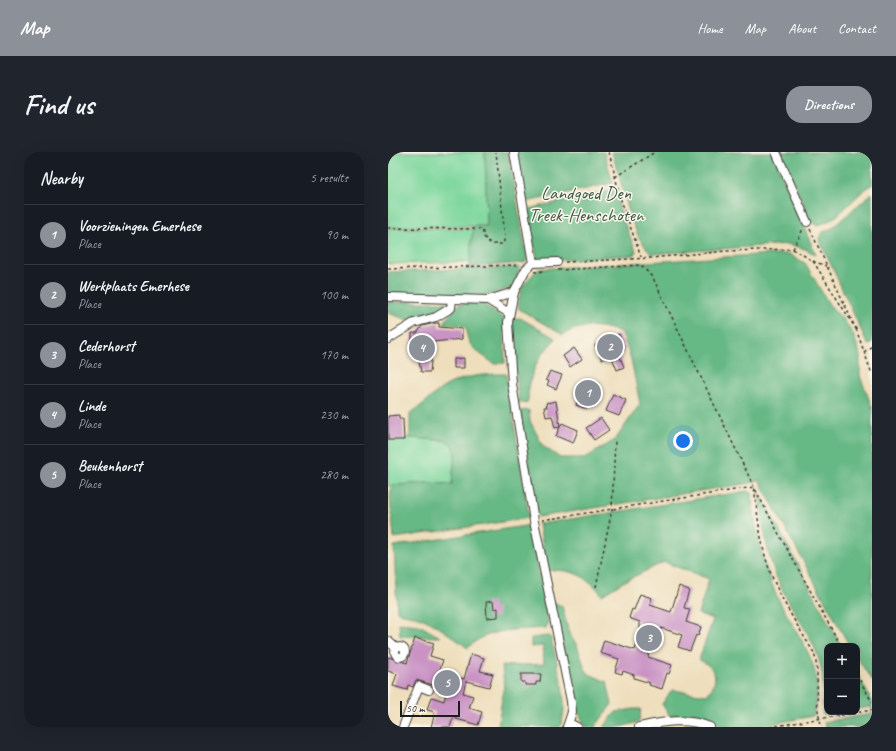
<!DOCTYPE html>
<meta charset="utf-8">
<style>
:root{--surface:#171b24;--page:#20242c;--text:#f1f3f6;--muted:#9ea1a6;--line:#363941;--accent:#8c9099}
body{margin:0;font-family:Caveat,sans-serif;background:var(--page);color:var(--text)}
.controls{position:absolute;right:12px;bottom:12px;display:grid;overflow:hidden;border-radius:8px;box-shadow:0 4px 16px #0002}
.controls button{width:36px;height:36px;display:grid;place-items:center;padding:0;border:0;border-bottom:1px solid var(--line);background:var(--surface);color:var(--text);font:20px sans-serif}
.scale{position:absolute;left:12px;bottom:10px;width:60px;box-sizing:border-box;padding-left:4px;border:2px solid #1c1c1c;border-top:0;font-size:11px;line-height:14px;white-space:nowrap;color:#1c1c1c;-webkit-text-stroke:3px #fbf7ec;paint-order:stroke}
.you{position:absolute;left:295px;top:289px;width:14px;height:14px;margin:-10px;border:3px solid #fff;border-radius:50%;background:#1a73e8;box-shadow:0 0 0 6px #1a73e833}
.badge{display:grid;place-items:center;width:26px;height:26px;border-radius:50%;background:var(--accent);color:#fff;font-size:13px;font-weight:700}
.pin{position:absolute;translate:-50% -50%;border:2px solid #fff;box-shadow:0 1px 4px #0006}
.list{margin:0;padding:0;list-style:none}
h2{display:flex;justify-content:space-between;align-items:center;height:52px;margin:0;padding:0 16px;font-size:17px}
h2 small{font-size:13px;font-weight:400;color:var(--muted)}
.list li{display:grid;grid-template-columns:26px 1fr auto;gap:12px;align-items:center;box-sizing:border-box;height:60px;padding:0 16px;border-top:1px solid var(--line)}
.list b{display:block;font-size:15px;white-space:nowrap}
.list p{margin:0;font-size:13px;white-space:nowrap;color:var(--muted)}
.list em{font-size:13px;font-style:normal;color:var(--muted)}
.map{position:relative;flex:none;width:484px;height:575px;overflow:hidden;border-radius:16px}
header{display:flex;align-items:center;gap:24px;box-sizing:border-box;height:56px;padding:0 20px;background:var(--accent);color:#fff}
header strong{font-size:19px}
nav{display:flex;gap:22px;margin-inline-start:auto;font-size:14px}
.intro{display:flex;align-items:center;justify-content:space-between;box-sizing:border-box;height:96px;padding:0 24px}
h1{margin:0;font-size:28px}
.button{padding:10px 18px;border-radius:16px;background:var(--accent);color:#fff;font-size:14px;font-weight:700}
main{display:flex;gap:24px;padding:0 24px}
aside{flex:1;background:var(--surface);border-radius:16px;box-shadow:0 4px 16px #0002}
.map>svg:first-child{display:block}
.green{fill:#7ed79d;stroke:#4d7a5c}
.forest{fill:#66b884;stroke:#416a50}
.building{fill:#c993c4}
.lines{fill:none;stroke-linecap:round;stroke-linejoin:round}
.minor-casing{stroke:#3c3934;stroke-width:10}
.path{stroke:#3c3934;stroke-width:1.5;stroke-dasharray:3 3;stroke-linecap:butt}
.minor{stroke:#fff;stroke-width:8}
.labels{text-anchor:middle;stroke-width:3;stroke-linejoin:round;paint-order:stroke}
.park-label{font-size:19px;fill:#3e5d49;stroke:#fbf7ec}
</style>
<header>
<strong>Map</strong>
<nav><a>Home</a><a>Map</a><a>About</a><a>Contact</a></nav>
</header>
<div class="intro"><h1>Find us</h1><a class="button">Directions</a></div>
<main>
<aside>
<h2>Nearby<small>5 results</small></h2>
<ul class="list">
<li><span class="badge">1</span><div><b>Voorzieningen Emerhese</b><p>Place</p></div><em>90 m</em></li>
<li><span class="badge">2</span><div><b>Werkplaats Emerhese</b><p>Place</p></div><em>100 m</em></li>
<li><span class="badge">3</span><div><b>Cederhorst</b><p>Place</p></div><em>170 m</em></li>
<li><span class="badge">4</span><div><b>Linde</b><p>Place</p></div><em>230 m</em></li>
<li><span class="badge">5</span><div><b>Beukenhorst</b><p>Place</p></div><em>280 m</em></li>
</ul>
</aside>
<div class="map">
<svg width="484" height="575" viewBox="0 0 484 575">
<rect width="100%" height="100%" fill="#fbf7ec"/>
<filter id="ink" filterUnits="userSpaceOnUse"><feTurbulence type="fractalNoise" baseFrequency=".025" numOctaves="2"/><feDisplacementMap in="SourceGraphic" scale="8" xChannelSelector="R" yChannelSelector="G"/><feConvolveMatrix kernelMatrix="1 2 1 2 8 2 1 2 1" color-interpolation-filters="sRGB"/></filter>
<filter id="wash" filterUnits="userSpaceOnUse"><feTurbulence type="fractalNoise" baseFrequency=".012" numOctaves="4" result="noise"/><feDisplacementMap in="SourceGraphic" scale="16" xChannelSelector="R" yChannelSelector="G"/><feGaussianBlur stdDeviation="0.9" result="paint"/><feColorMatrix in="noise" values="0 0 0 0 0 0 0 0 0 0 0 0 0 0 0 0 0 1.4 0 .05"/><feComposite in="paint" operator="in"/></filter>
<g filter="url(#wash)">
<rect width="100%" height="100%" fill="#eedebc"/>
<g class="green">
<polygon points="0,0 97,0 99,74 0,75"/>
<polygon points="0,76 87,77 101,109 0,112"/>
<polygon points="1,284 3,288 22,286 62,289 67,301 64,332 39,331 0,334"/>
</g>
<g class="forest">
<polygon points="97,0 120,0 139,106 138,110 135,111 82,115 83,89 86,74 99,74"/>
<polygon points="129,0 216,0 225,31 138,50"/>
<polygon points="224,0 384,0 428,103 417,97 401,92 263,102 251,86 243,67"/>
<path d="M393,0h91v33c-20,11 -32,36 -55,40l-6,-3z"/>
<polygon points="226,38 236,70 248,99 246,103 153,109 149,107 140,57"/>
<polygon points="484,41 484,190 480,193 431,87 433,81 444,76"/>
<path d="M384,102h17l16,9 25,43 13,13 10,15 7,20v22l12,31v274l-15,-24v-11l-8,-1 -90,-165 -9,3 -212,34 -18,-106 9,-1 1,11 13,25 17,12h25l30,-18 25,-36 -9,-45 -9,-26c-19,-8 -40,-10 -59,2l-44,-26c-2,-18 7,-29 20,-40z"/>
<polygon points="131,115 127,135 100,143 0,142 0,120"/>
<polygon points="0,150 62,150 48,162 20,168 0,161"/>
<path d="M78,151l17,1 21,15 1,44 -11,1c-12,-10 -29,-17 -27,-34l-3,-4 -21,-3 15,-18z"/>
<path d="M132,166l35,20 -1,3c-18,17 -26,37 -26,61l-9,1 -5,-50 -2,-34z"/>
<path d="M118,222l23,144 -135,20 -4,-40 1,-11 4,-2 32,-2 25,1 3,-31 -2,-8 -7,-5 -36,-2v-25c10,-5 18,-14 27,-21 20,-16 45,-18 69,-18z"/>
<path d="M360,339l4,2c3,35 8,61 21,94 18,45 57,77 40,129l-57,11h-34l-27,-14 -25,3 -8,-12 10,-14 35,5c12,-14 11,-27 -8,-35l14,-41 -15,-5 11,-35 -45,-17 -41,20 -21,13c-14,-19 -31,-27 -55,-24l-8,-47z"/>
<path d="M371,340l82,154h-14v66h11l-15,2c-1,-17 2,-34 -3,-51 -7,-27 -27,-50 -39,-76 -15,-30 -18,-62 -22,-95z"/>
<path d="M143,373l17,98 -2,5c-25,2 -59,-1 -78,20 -16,-11 -32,-25 -50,-31 -6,-2 -16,-2 -21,-6l-3,-65z"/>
<polygon points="165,450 174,454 181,482 189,493 197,517 201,522 219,530 224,552 207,575 198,575 187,554"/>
<polygon points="11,471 31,473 52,485 12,484"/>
<path d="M161,484l2,2c5,25 20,65 9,89h-62l6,-43 -2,-18 42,-2 -1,-18 -12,1v-9z"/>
<polygon points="469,522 484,549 484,575 438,575 436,570 484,562 483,555 469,557"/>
<polygon points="246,557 253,557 251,570 232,575 216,575 228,560"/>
</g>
<g id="blocks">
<g class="building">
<polygon points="47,171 51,171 51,175 74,177 74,187 45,190 42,220 33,220 29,199 24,198 24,181 29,181 34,174"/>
<polygon points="231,182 237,197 230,200 236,215 229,218 223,203 214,208 207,193"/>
<polygon points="186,196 194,207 182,215 175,204"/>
<polygon points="76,206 76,216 66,216 66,207"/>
<polygon points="162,219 174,223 168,237 159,233 161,229 158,228"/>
<polygon points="199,226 211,231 206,241 210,242 206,251 203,250 199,257 188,253"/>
<polygon points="225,242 238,248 231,264 218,259"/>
<polygon points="168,249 172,274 174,271 190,278 185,291 168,284 172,275 167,276 164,264 158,265 156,255 159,255 158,251"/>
<polygon points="11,263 11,267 15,267 16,288 0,288 0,264"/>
<polygon points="213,266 221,278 206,288 198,276"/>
<polygon points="291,434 301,438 296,456 302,457 298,470 313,475 310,484 308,483 302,499 290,495 294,483 273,476 269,491 264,491 260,505 284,513 281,522 279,521 274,537 261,533 262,531 246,526 246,523 235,519 234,522 227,520 231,507 212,501 216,488 247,498 252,482 252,470 241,466 244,457 246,458 252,442 264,446 262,453 283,460"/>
<polygon points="105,449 106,457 110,456 110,465 99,466 98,450"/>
<polygon points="27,486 46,491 42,504 55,508 51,520 76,527 83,502 96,506 92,519 105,522 101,535 78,529 75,541 85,544 81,556 94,560 90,573 65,566 62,575 43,575 47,560 39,558 43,545 56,549 59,537 28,528 25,535 20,533 19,538 5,534 9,522 0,519 0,505 19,511"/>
<polygon points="133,522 153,522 152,530 148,530 148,533 137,533 137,530 133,530"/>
</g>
</g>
</g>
<g filter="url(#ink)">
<use href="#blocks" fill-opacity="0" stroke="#3c3934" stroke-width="1"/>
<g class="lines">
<defs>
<g id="minor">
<polyline points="126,0 145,111"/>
<polyline points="388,0 419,70"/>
<polyline points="169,110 145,111 138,117 126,140 120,170 124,232 146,369 183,549 184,560 179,575"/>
<polyline points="0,145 100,148 126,140"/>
<polyline points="100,148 121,161"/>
<polyline points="0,187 26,171 48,165 63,156 64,147"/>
<polyline points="0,489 8,496"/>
<circle cx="12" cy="500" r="5"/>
<polyline points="181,571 189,575"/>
<polyline points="15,575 31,534 41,538"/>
<path d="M251,575c24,-5 47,-10 71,0"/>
</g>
</defs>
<use href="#minor" class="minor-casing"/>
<g class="path">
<polyline points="221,0 233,48 253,105"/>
<polyline points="227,25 267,0"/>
<polyline points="0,76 94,77 96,85 103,92 115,92 117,85 108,0"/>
<polyline points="422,77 466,173"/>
<polyline points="405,97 415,77"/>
<polyline points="425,109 438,114"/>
<polyline points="177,110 263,106 339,99 405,97 425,109 468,177"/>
<polyline points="0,117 130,113"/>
<polyline points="170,118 253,113 265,126 366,335 393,386 453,494"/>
<polyline points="146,120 158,119"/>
<polyline points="468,177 484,222"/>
<polyline points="476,200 484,194"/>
<path d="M154,368l212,-33c4,29 6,59 17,87 11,28 28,54 43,79 7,25 -1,52 8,74"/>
<polyline points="208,435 224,357 227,288"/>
<polyline points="469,523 484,550"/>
<polyline points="382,575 484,558"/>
</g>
<use href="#minor" class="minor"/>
</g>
</g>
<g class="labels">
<g class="park-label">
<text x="198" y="47">Landgoed Den<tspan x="198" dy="22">Treek-Henschoten</tspan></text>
</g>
</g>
</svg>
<div class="controls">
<button>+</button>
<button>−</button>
</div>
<div class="scale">50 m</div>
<div class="you"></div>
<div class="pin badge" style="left:200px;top:241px">1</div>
<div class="pin badge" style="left:222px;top:195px">2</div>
<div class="pin badge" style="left:261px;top:486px">3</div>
<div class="pin badge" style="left:34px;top:196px">4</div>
<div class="pin badge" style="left:59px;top:531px">5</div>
</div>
</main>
